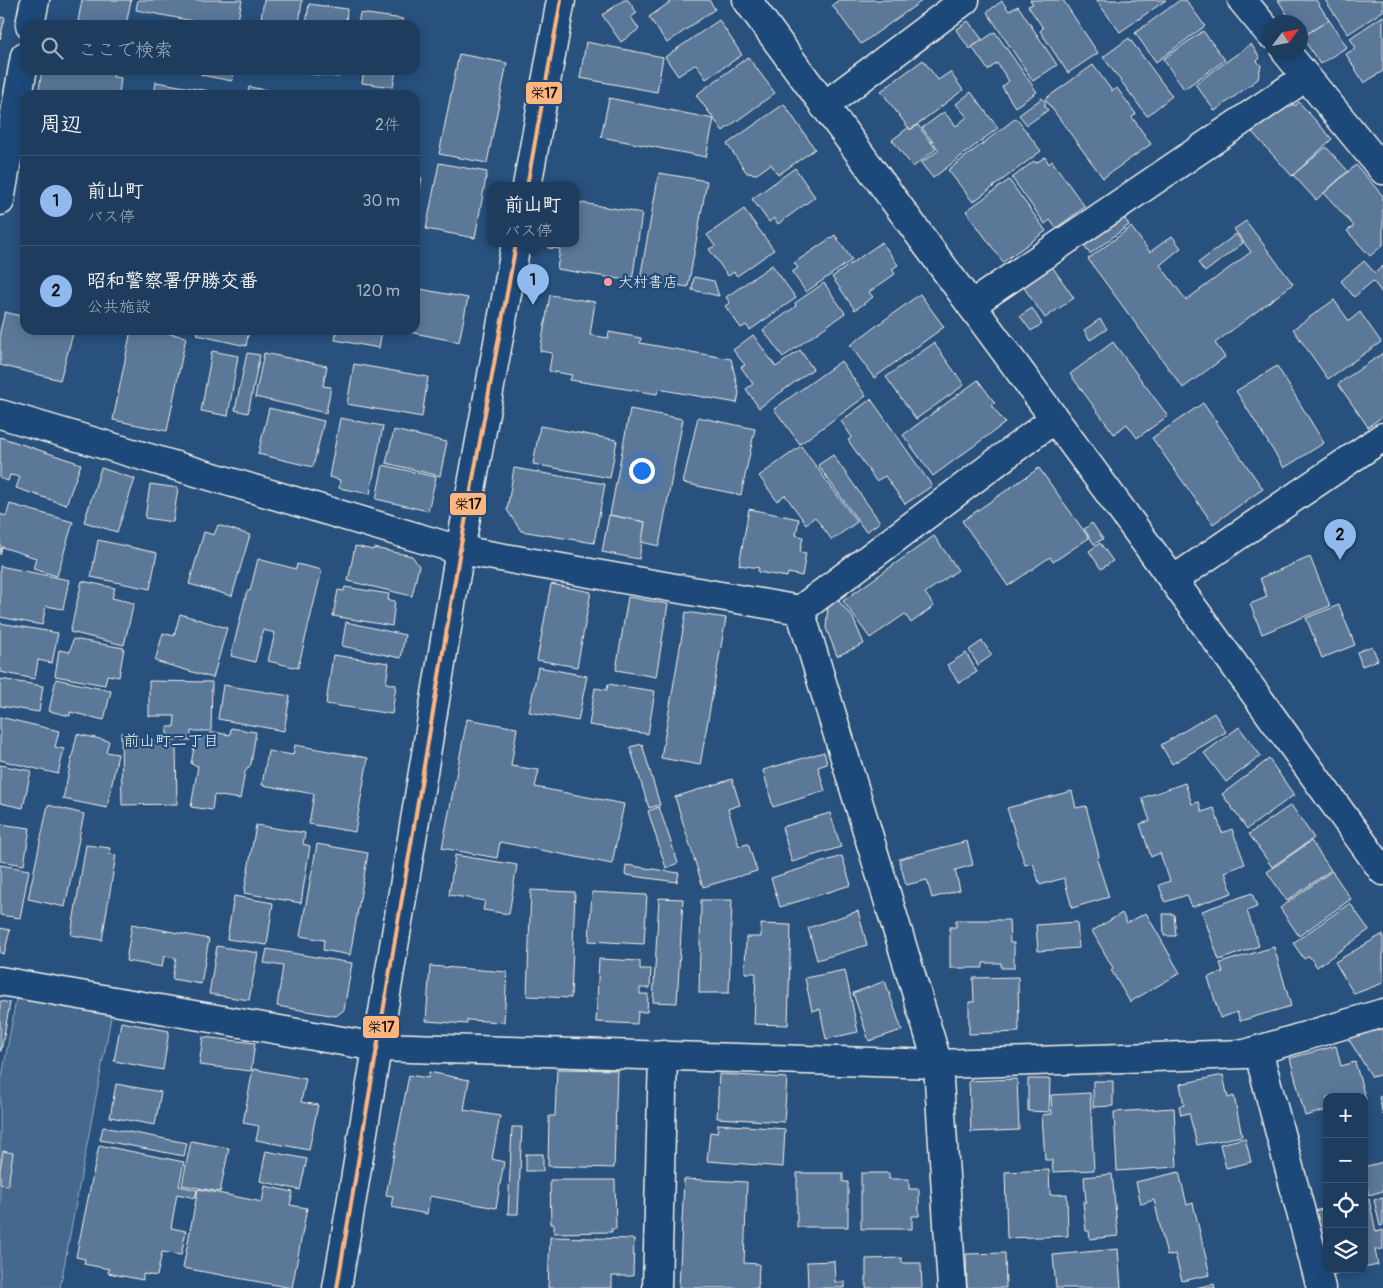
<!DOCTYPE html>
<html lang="ja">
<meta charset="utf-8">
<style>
:root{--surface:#1e3d5e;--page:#264464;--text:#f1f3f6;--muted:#a1aebc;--line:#3c5673;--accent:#90b9f0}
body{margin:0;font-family:Pangolin,"Klee One",sans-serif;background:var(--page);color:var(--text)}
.controls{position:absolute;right:15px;bottom:15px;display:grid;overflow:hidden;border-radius:10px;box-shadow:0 2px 12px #0003}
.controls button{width:45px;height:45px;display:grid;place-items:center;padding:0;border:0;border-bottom:1px solid var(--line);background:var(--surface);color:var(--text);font:25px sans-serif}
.compass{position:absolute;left:1263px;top:15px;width:45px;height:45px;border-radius:50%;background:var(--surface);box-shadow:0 2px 12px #0003;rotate:58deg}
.you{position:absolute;left:641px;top:470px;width:18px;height:18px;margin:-12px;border:4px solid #fff;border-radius:50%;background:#1a73e8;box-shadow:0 0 0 8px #1a73e833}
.badge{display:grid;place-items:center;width:32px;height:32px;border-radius:50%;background:var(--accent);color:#111;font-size:16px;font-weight:700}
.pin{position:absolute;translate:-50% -41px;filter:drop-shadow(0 1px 2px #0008)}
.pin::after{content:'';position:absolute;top:26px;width:18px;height:15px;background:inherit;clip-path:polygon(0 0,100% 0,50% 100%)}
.popup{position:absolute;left:487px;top:182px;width:92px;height:65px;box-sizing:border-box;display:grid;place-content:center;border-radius:10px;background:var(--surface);filter:drop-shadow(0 1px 4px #0005);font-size:16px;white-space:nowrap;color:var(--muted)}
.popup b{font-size:19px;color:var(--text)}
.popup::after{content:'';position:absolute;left:50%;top:100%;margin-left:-10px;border:10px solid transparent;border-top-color:var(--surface)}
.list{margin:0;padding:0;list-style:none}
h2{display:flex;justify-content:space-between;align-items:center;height:65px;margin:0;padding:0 20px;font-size:21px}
h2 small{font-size:16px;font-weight:400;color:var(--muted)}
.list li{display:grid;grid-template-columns:32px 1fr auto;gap:15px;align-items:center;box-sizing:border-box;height:90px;padding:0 20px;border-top:1px solid var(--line)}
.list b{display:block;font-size:19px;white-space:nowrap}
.list p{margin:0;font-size:16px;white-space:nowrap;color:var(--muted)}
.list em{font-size:16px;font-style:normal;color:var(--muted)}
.icon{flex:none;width:28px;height:28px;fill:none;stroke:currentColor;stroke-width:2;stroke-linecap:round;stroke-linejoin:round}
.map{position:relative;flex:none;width:1383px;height:1288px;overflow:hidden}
.search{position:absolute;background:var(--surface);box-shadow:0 2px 12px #0003;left:20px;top:20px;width:400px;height:55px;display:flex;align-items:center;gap:12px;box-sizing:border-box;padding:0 18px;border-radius:15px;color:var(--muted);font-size:19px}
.panel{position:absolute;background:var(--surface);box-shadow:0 2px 12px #0003;left:20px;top:90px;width:400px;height:245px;border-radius:15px}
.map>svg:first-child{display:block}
.green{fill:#45688e;stroke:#9cacbb}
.building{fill:#5b7899;stroke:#f4f1e8}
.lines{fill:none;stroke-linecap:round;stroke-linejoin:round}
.street-casing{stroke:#f4f1e8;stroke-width:31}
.secondary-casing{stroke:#f4f1e8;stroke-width:31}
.street{stroke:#1f4a7a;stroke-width:28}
.secondary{stroke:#1f4a7a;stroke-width:28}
.bus-1-casing{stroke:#1f4a7a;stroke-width:8}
.bus-1{stroke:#ffb580;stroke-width:4}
.poi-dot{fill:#ff9aa2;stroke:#1f4a7a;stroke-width:2}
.labels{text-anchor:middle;stroke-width:4.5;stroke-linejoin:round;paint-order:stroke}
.poi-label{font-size:15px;fill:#f4f1e8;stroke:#1f4a7a;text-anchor:start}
.neighbourhood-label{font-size:16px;fill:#f4f1e8;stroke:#1f4a7a}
.line-badge{stroke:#1f4a7a;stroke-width:2}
.pale-badge-label{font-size:14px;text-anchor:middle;font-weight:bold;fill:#111}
</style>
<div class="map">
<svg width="1383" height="1288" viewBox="0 0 1383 1288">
<rect width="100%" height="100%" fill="#28517e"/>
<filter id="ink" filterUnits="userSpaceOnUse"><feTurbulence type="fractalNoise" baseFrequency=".02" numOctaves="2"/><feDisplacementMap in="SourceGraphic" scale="10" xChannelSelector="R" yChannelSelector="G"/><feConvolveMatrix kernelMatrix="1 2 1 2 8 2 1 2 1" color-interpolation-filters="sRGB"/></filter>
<g filter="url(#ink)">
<polygon class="green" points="18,989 112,1012 60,1288 0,1288 0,1088"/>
<g class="building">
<polygon points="82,0 131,0 126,25 97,25 78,21"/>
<polygon points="138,0 242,0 237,25 193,25 193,21 136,10"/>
<polygon points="264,0 302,0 299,25 260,25"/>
<polygon points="624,0 628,0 637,13 631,17 639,29 621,42 602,15"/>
<polygon points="673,0 709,0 715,9 667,43 649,17"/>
<polygon points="839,0 923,0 861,44 832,5"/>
<polygon points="1030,0 1063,0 1098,53 1068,73 1040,31 1043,28 1028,6 1033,4"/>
<polygon points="1096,0 1166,0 1120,32"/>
<polygon points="1180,0 1186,0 1205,26 1156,62 1135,33"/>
<polygon points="1278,0 1316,0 1329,20 1302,37 1300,22 1292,22"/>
<polygon points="1325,0 1383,0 1383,11 1348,34"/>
<polygon points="1002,1 1009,11 1018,6 1057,65 1033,81 987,12"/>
<polygon points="309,4 347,9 346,25 306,25"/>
<polygon points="360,13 403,19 402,25 358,25"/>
<polygon points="1383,16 1383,71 1364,83 1346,54 1356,48 1350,38"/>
<polygon points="0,17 5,18 0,39"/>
<polygon points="719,20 742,55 706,79 696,64 678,76 665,57"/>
<polygon points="1329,20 1347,47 1320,64 1302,37"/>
<polygon points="968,21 982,39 970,49 956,30"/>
<polygon points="1203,31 1225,60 1184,89 1163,59"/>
<polygon points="995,32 1037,92 1015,107 1002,87 1009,81 997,63 988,70 972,47"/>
<polygon points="1129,38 1172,96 1147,116 1103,57"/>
<polygon points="586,42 663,57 657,92 580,78"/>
<polygon points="1251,44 1260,58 1257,61 1261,65 1258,79 1215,111 1195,84"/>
<polygon points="459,54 507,63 487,163 439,154"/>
<polygon points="748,57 775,93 723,131 696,95"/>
<polygon points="923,60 938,80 950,72 963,90 910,130 881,91"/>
<polygon points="1093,65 1112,91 1117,88 1136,114 1132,117 1151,144 1103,178 1045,99"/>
<polygon points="42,70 76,72 77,70 114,70 113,77 121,78 119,95 38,95"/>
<polygon points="202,70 234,70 232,81 201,75"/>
<polygon points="301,70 340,70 339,77 301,73"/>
<polygon points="364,70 396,70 393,87 362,83"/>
<polygon points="156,82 215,92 215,95 154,95"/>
<polygon points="249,87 291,94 291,95 242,95 242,93 248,93"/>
<polygon points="971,92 998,128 933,178 921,163 939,150 922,128 944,112 956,126 967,117 956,104"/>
<polygon points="609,98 714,119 706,157 601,137"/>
<polygon points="1042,98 1046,103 1044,105 1048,110 1027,125 1019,115"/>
<polygon points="1288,99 1295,106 1299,102 1332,139 1292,176 1252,132"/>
<polygon points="784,104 815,149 778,175 771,164 757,174 747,173 727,144"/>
<polygon points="1016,118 1041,151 973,202 948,170"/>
<polygon points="918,125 936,149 913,167 892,140 909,127 910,130"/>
<polygon points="1326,147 1348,171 1316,200 1293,175"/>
<polygon points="1045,157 1049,164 1052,161 1085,207 1056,228 1050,220 1045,224 1012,178 1034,161 1036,163"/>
<polygon points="439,163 487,172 475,238 426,229"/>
<polygon points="1356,165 1383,196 1383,245 1370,256 1347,231 1354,226 1324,193"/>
<polygon points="795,168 815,197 778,224 774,218 769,222 752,199"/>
<polygon points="659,173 707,181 688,287 640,279"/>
<polygon points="415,177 422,178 415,214"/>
<polygon points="1009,180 1046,231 1003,262 966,211"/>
<polygon points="576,202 642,213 632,281 557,269 560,249 548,248 549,244 576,244"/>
<polygon points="744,209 774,250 737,276 734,272 728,276 709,249 715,246 707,235"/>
<polygon points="1123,216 1129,225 1090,254 1083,245"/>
<polygon points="1246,221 1293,284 1215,343 1225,357 1183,388 1088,259 1131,227 1150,252 1172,236 1181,248 1160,265 1186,300 1251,252 1234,229"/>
<polygon points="1236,234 1243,243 1205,272 1198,263"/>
<polygon points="835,235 852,260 806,292 792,272 798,268 794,263"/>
<polygon points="882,242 898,265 892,269 895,274 869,292 873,297 855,310 832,277"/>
<polygon points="1364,261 1375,273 1383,266 1383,294 1373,281 1354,297 1341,281"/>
<polygon points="772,265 796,298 750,330 746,325 741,328 725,306 730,303 726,297"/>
<polygon points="1051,265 1074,298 1045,318 1022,285"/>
<polygon points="694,277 714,281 719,296 692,290"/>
<polygon points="824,283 845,313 783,357 763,330 796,306 795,303"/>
<polygon points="415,288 468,298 459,342 399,330 415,330"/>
<polygon points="920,294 944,327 874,378 850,345"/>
<polygon points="550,295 595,302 590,335 608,338 609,332 641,338 640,343 731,359 739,393 737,403 658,389 657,394 570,380 572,375 549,371 552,353 540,351"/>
<polygon points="1334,300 1349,321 1360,312 1381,342 1328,379 1293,329"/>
<polygon points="1032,308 1042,324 1031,331 1020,316"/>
<polygon points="5,312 25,317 25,330 74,330 60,380 0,365 0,331"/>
<polygon points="1100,319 1107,329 1090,340 1084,330"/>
<polygon points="131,330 152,330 186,337 167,431 113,420"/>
<polygon points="198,330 249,330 246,346 197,335"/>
<polygon points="337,330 382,330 379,348 335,340"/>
<polygon points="753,335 776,367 800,350 813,369 759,408 746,389 753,384 741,367 745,365 733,350"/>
<polygon points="1113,342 1168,416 1137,438 1127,424 1114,434 1070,374"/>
<polygon points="934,343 964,385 916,419 886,377"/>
<polygon points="212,351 238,356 228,416 201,411"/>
<polygon points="247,353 260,355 248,413 235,410"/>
<polygon points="264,353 327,366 323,386 331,387 326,413 255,397"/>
<polygon points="1383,353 1383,416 1368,427 1338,384"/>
<polygon points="841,361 866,396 800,444 774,409"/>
<polygon points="354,364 428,377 422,417 347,404"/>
<polygon points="1277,366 1324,443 1284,468 1236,391"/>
<polygon points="978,380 995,403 991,405 1005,423 933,476 903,435"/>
<polygon points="871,399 932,486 905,504 885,476 876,481 848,440 852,437 841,421"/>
<polygon points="1203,403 1263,489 1213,524 1152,438"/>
<polygon points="269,408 324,421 313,467 258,454"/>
<polygon points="630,409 683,419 659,546 641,542 645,522 610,515"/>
<polygon points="698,417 755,429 741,495 683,483"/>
<polygon points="340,418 383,426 370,494 339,488 340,480 329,477"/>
<polygon points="540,426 617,440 610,478 533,464"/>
<polygon points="394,430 447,442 440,476 386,463"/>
<polygon points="0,437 81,464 66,505 16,488 20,477 10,475 8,481 0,478"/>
<polygon points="801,446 857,522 832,540 815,517 806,524 785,495 777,501 759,476"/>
<polygon points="833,455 880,522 866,532 818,465"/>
<polygon points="383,465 436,477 428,511 376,499"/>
<polygon points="101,468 135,479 117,532 84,522"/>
<polygon points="514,468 605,484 594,543 521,531 507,510"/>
<polygon points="1039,468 1089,538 1053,562 1050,557 1008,586 962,521"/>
<polygon points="150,484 178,488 173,522 145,518"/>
<polygon points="10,504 73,522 57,576 33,569 36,558 2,547 0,555 0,514 6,516"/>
<polygon points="749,509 799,519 796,535 803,537 800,552 806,553 802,576 788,573 787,577 758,572 759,568 739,565"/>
<polygon points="609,515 645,522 639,559 602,552"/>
<polygon points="1092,523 1103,539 1094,544 1084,529"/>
<polygon points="218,525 250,535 232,596 189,584 204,532 214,535"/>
<polygon points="934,536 958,570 925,593 934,606 911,623 905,614 870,638 843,601"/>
<polygon points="98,540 157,553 150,589 91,577"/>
<polygon points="1100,543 1113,561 1101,569 1089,551"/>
<polygon points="355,546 373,550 374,548 412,556 419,566 412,596 348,581"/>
<polygon points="1310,557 1330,606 1262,634 1250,604 1267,597 1260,578"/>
<polygon points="258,559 296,569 297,564 322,570 298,668 268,661 275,633 263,630 255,662 231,656 247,591 250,591"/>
<polygon points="0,566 69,580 63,609 46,606 42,625 0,617"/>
<polygon points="82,581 115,588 112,598 134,603 124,645 70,632"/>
<polygon points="551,584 591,592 577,667 537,660"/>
<polygon points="345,587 389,594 388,600 395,601 392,626 333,616 338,590 344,591"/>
<polygon points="628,597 668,604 656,677 616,670"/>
<polygon points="838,600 853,618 864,644 837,656 826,628 828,605"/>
<polygon points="1339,605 1355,645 1322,658 1306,618"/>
<polygon points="686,612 726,618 700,765 661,758"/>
<polygon points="180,614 227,628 213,678 155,661 163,633 174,636"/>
<polygon points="346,622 405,635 401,658 342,646"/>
<polygon points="0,623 58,633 52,663 38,660 35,679 0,672"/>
<polygon points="73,639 124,648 119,677 107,675 105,685 55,676 59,650 70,652"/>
<polygon points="982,641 992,655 978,665 969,650"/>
<polygon points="1372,646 1378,660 1362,666 1357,652"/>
<polygon points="966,653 977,672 959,683 947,665"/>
<polygon points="333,655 389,663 386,683 396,685 392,714 326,704"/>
<polygon points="538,667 587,676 578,721 529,712"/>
<polygon points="0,679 43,686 39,712 0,706"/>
<polygon points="56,679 111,691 104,720 70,712 70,716 49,711"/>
<polygon points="149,681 212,682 211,731 191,731 191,740 167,740 167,727 174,727 175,716 149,716"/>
<polygon points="608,684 655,691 648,734 589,725 595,688 607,690"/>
<polygon points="223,685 290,696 284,731 218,719"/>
<polygon points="1214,713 1226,732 1172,764 1161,745"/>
<polygon points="0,717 59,731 55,747 64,749 58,774 0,760"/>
<polygon points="467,719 517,728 511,766 539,770 535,787 624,804 612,864 500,842 497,858 442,848"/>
<polygon points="1239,727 1261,756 1226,782 1204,753"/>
<polygon points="231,728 256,732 251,764 245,772 240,799 214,795 212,810 191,807 198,766 191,764 195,742 213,732 230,735"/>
<polygon points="121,733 176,746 177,804 122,805"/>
<polygon points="77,734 109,741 106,752 118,754 107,808 63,799"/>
<polygon points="642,744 660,805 649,808 630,747"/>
<polygon points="295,745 368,758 355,832 309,824 314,794 262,785 268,751 293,755"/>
<polygon points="824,752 827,764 818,767 825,791 773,807 763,770"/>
<polygon points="1269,759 1294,795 1247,829 1222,794"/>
<polygon points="0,765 31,771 23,808 0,803"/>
<polygon points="732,779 740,805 728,809 739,846 748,844 757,871 703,887 675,797"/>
<polygon points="1185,783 1192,804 1199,802 1202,812 1214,808 1222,833 1232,829 1245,864 1225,872 1232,893 1192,907 1187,895 1165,902 1159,885 1170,881 1160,853 1151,857 1140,824 1150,821 1142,798"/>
<polygon points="1072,791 1076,808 1086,806 1099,856 1097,860 1109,897 1072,908 1064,878 1040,885 1033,863 1025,865 1007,808"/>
<polygon points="48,805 84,814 65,907 28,899"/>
<polygon points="1291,805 1314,838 1272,867 1249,834"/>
<polygon points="659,807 678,863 666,868 648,811"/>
<polygon points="830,813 841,847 792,862 782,827"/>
<polygon points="0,824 30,828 24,865 0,861"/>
<polygon points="256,825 305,833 303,844 310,846 301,903 244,893"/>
<polygon points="967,841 973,865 955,870 960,890 932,898 927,880 906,885 899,859"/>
<polygon points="1311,841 1331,870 1287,901 1267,872"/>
<polygon points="317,844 368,853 350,955 323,950 324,940 300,936"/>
<polygon points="86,845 110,848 109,854 116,855 102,940 71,935"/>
<polygon points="455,855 517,865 509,914 483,910 485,901 449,895"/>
<polygon points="842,856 851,885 780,907 771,878"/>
<polygon points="0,865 29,870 20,918 0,915"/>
<polygon points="626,865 679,873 677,882 625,875"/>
<polygon points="1332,871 1351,899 1299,936 1280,908"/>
<polygon points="531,890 575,892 571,998 527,996"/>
<polygon points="592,892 647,895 644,944 589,941"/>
<polygon points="1252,893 1257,907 1247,911 1259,946 1219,960 1202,911"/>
<polygon points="234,896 273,903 267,945 227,939"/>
<polygon points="659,898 683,899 677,1003 653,1002"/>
<polygon points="701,900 732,900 729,993 699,993"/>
<polygon points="1350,903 1369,930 1317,967 1309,956 1304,959 1293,943"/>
<polygon points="858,911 867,945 817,960 808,928"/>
<polygon points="1122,913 1127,923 1146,913 1180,973 1130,1002 1111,970 1113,968 1092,931"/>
<polygon points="1163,914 1174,914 1176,936 1164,936"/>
<polygon points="956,920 1009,920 1010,943 1014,943 1014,968 1001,968 1001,963 983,963 983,968 950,968 950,927 956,927"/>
<polygon points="1077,922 1079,948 1038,951 1036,925"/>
<polygon points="132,924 209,939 201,984 172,979 176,958 164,956 162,967 126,961"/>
<polygon points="761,924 791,925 788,1025 754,1024 756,973 745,973 746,937 761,937"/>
<polygon points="0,928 10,930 4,954 0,953"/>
<polygon points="1383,934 1383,983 1354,994 1335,962"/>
<polygon points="217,946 258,953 249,1000 209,994"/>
<polygon points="1274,947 1291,1006 1240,1021 1237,1012 1220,1018 1208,977 1223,972 1220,963"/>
<polygon points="267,949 352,963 344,1010 336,1016 277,1006 283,966 264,963"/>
<polygon points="599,959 640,961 640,969 651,969 650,988 640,988 640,994 648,994 647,1012 638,1012 637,1024 596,1022"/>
<polygon points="430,966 507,972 504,1022 467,1020 467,1024 426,1021"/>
<polygon points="845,970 858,1032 826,1039 820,1009 812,1011 805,978"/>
<polygon points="1018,977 1019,1032 969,1034 969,1002 974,1002 973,978"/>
<polygon points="885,981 902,1030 869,1041 853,993"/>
<polygon points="0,1001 10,1003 1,1051 0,1051"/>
<polygon points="121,1022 169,1031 163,1070 114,1061"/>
<polygon points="1383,1027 1383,1074 1372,1077 1348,1038 1368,1033 1367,1031"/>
<polygon points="203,1037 255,1043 251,1071 199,1065"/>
<polygon points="1336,1046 1341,1066 1355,1062 1366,1100 1364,1100 1364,1097 1327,1097 1327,1110 1305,1116 1290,1058"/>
<polygon points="253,1069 306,1079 301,1102 318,1105 309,1150 256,1140 259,1126 243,1123"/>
<polygon points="557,1069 617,1070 614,1168 548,1166 549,1116 555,1116"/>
<polygon points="429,1072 469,1080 464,1110 500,1116 492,1159 504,1162 496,1208 430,1196 427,1214 391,1207 393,1196 386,1195 409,1075 428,1078"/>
<polygon points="719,1074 787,1078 784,1122 717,1118"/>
<polygon points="1223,1075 1228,1098 1234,1096 1242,1136 1197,1145 1189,1113 1181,1115 1179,1106 1184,1105 1180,1084"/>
<polygon points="1017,1079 1019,1130 971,1132 969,1081"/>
<polygon points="1028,1079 1050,1079 1049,1112 1028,1111"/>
<polygon points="1093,1081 1113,1081 1113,1106 1093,1107"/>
<polygon points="116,1084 161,1092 155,1125 110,1117"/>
<polygon points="1090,1093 1094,1170 1053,1172 1052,1160 1045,1160 1042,1115 1052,1114 1051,1095"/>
<polygon points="1383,1096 1383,1115 1379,1097"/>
<polygon points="1174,1108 1177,1167 1117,1171 1114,1112"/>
<polygon points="718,1124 785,1129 783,1167 707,1161 710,1132 717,1133"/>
<polygon points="103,1127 187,1143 184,1156 100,1140"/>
<polygon points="512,1127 522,1127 518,1214 508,1214"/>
<polygon points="1245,1138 1251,1162 1226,1168 1220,1144"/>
<polygon points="191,1141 229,1148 220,1192 182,1185"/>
<polygon points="99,1145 184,1162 179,1186 197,1190 195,1198 177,1194 171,1228 186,1231 181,1255 162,1252 157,1276 143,1274 143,1280 108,1273 109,1269 84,1264 85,1259 76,1257"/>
<polygon points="3,1151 13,1153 8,1185 0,1184 0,1170"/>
<polygon points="266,1151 307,1159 300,1190 260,1181"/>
<rect x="526" y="1154" width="17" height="17"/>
<polygon points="1383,1162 1383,1191 1369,1195 1364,1179 1364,1167"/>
<polygon points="1049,1170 1050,1195 1067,1194 1068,1236 1007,1238 1005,1172"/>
<polygon points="1179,1172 1187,1205 1193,1203 1210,1275 1182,1281 1175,1254 1167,1256 1154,1200 1141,1204 1136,1182"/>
<polygon points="797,1173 843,1173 843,1182 848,1182 848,1227 797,1227"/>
<polygon points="861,1173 889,1173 889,1179 909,1179 909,1189 919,1189 919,1216 912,1216 912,1229 861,1229"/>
<polygon points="1112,1174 1118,1236 1090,1239 1089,1231 1086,1231 1083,1202 1086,1202 1084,1177"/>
<polygon points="684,1179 747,1182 744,1263 759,1264 758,1288 679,1288"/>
<polygon points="550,1180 615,1180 616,1229 611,1229 612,1232 554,1233 554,1224 551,1224"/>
<polygon points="265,1186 293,1192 290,1205 307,1208 292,1288 183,1268 198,1189 262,1202"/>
<polygon points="1383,1198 1383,1225 1380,1226 1374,1200"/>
<polygon points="1369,1199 1376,1232 1383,1230 1383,1249 1375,1250 1378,1265 1364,1268 1364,1200"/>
<polygon points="1327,1208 1327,1268 1314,1211"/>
<polygon points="550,1237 634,1239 633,1276 612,1276 612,1288 548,1288"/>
<polygon points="1118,1249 1121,1288 1056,1288 1053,1255"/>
<polygon points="1005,1253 1006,1288 967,1288 966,1254"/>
<polygon points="902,1258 902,1263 921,1263 922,1288 866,1288 866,1259"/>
<polygon points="834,1261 835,1282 845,1282 845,1288 808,1288 807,1262"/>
<polygon points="1327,1269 1361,1269 1329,1276"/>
<polygon points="1214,1284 1215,1288 1195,1288"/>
</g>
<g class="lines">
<defs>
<g id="street">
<polyline points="1242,0 1270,34"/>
<polyline points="30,25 35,0"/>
<polyline points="1286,52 1383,170"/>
<polyline points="824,106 965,0"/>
<polyline points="0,201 25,56"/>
<polyline points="971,305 1306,77"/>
<polyline points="0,414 460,550 800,610 1054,419"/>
<polyline points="1173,580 1383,437"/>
<polyline points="800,610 938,1064 952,1288"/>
<polyline points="0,981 377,1047 938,1064 1245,1054 1383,1013"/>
<polyline points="1258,1050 1321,1288"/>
<polyline points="657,1288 663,1055"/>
</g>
<g id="secondary">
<polyline points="747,0 1173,580 1383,871"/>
<polyline points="527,186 561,0"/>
<polyline points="337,1288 460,550 516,244"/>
</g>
</defs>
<use href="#street" class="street-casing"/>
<use href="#secondary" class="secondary-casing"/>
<use href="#street" class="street"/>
<use href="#secondary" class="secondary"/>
<defs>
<g id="bus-1">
<polyline points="527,186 561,0"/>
<polyline points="337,1288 460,550 516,244"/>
</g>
</defs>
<use href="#bus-1" class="bus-1-casing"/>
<use href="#bus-1" class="bus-1"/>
</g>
</g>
<circle class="poi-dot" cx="608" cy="282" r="5"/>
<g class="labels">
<g class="poi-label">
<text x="618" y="287">大村書店</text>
</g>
<g class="neighbourhood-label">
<text x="171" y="746">前山町二丁目</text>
</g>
</g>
<g class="line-badge">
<rect x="525" y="81" width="38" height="24" rx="5" fill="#ffb580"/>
<rect x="449" y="492" width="38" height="24" rx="5" fill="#ffb580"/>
<rect x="362" y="1015" width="38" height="24" rx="5" fill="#ffb580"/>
</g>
<g class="pale-badge-label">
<text x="544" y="98">栄17</text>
<text x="468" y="509">栄17</text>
<text x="381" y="1032">栄17</text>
</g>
</svg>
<div class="controls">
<button>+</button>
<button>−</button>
<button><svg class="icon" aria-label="locate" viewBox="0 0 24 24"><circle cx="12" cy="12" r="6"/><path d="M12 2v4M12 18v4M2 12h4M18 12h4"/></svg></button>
<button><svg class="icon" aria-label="layers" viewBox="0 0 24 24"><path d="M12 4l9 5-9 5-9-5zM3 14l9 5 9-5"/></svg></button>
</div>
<svg class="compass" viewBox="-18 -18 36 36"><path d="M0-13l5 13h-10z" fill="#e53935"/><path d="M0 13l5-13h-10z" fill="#a1aebc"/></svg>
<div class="you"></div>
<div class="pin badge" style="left:533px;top:305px">1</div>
<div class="popup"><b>前山町</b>バス停</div>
<div class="pin badge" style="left:1340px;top:560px">2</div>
<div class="search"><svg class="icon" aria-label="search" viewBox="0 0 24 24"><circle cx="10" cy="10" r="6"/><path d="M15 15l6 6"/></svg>ここで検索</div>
<section class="panel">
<h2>周辺<small>2件</small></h2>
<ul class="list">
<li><span class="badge">1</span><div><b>前山町</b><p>バス停</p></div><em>30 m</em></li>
<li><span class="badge">2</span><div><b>昭和警察署伊勝交番</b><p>公共施設</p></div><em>120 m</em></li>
</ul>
</section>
</div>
